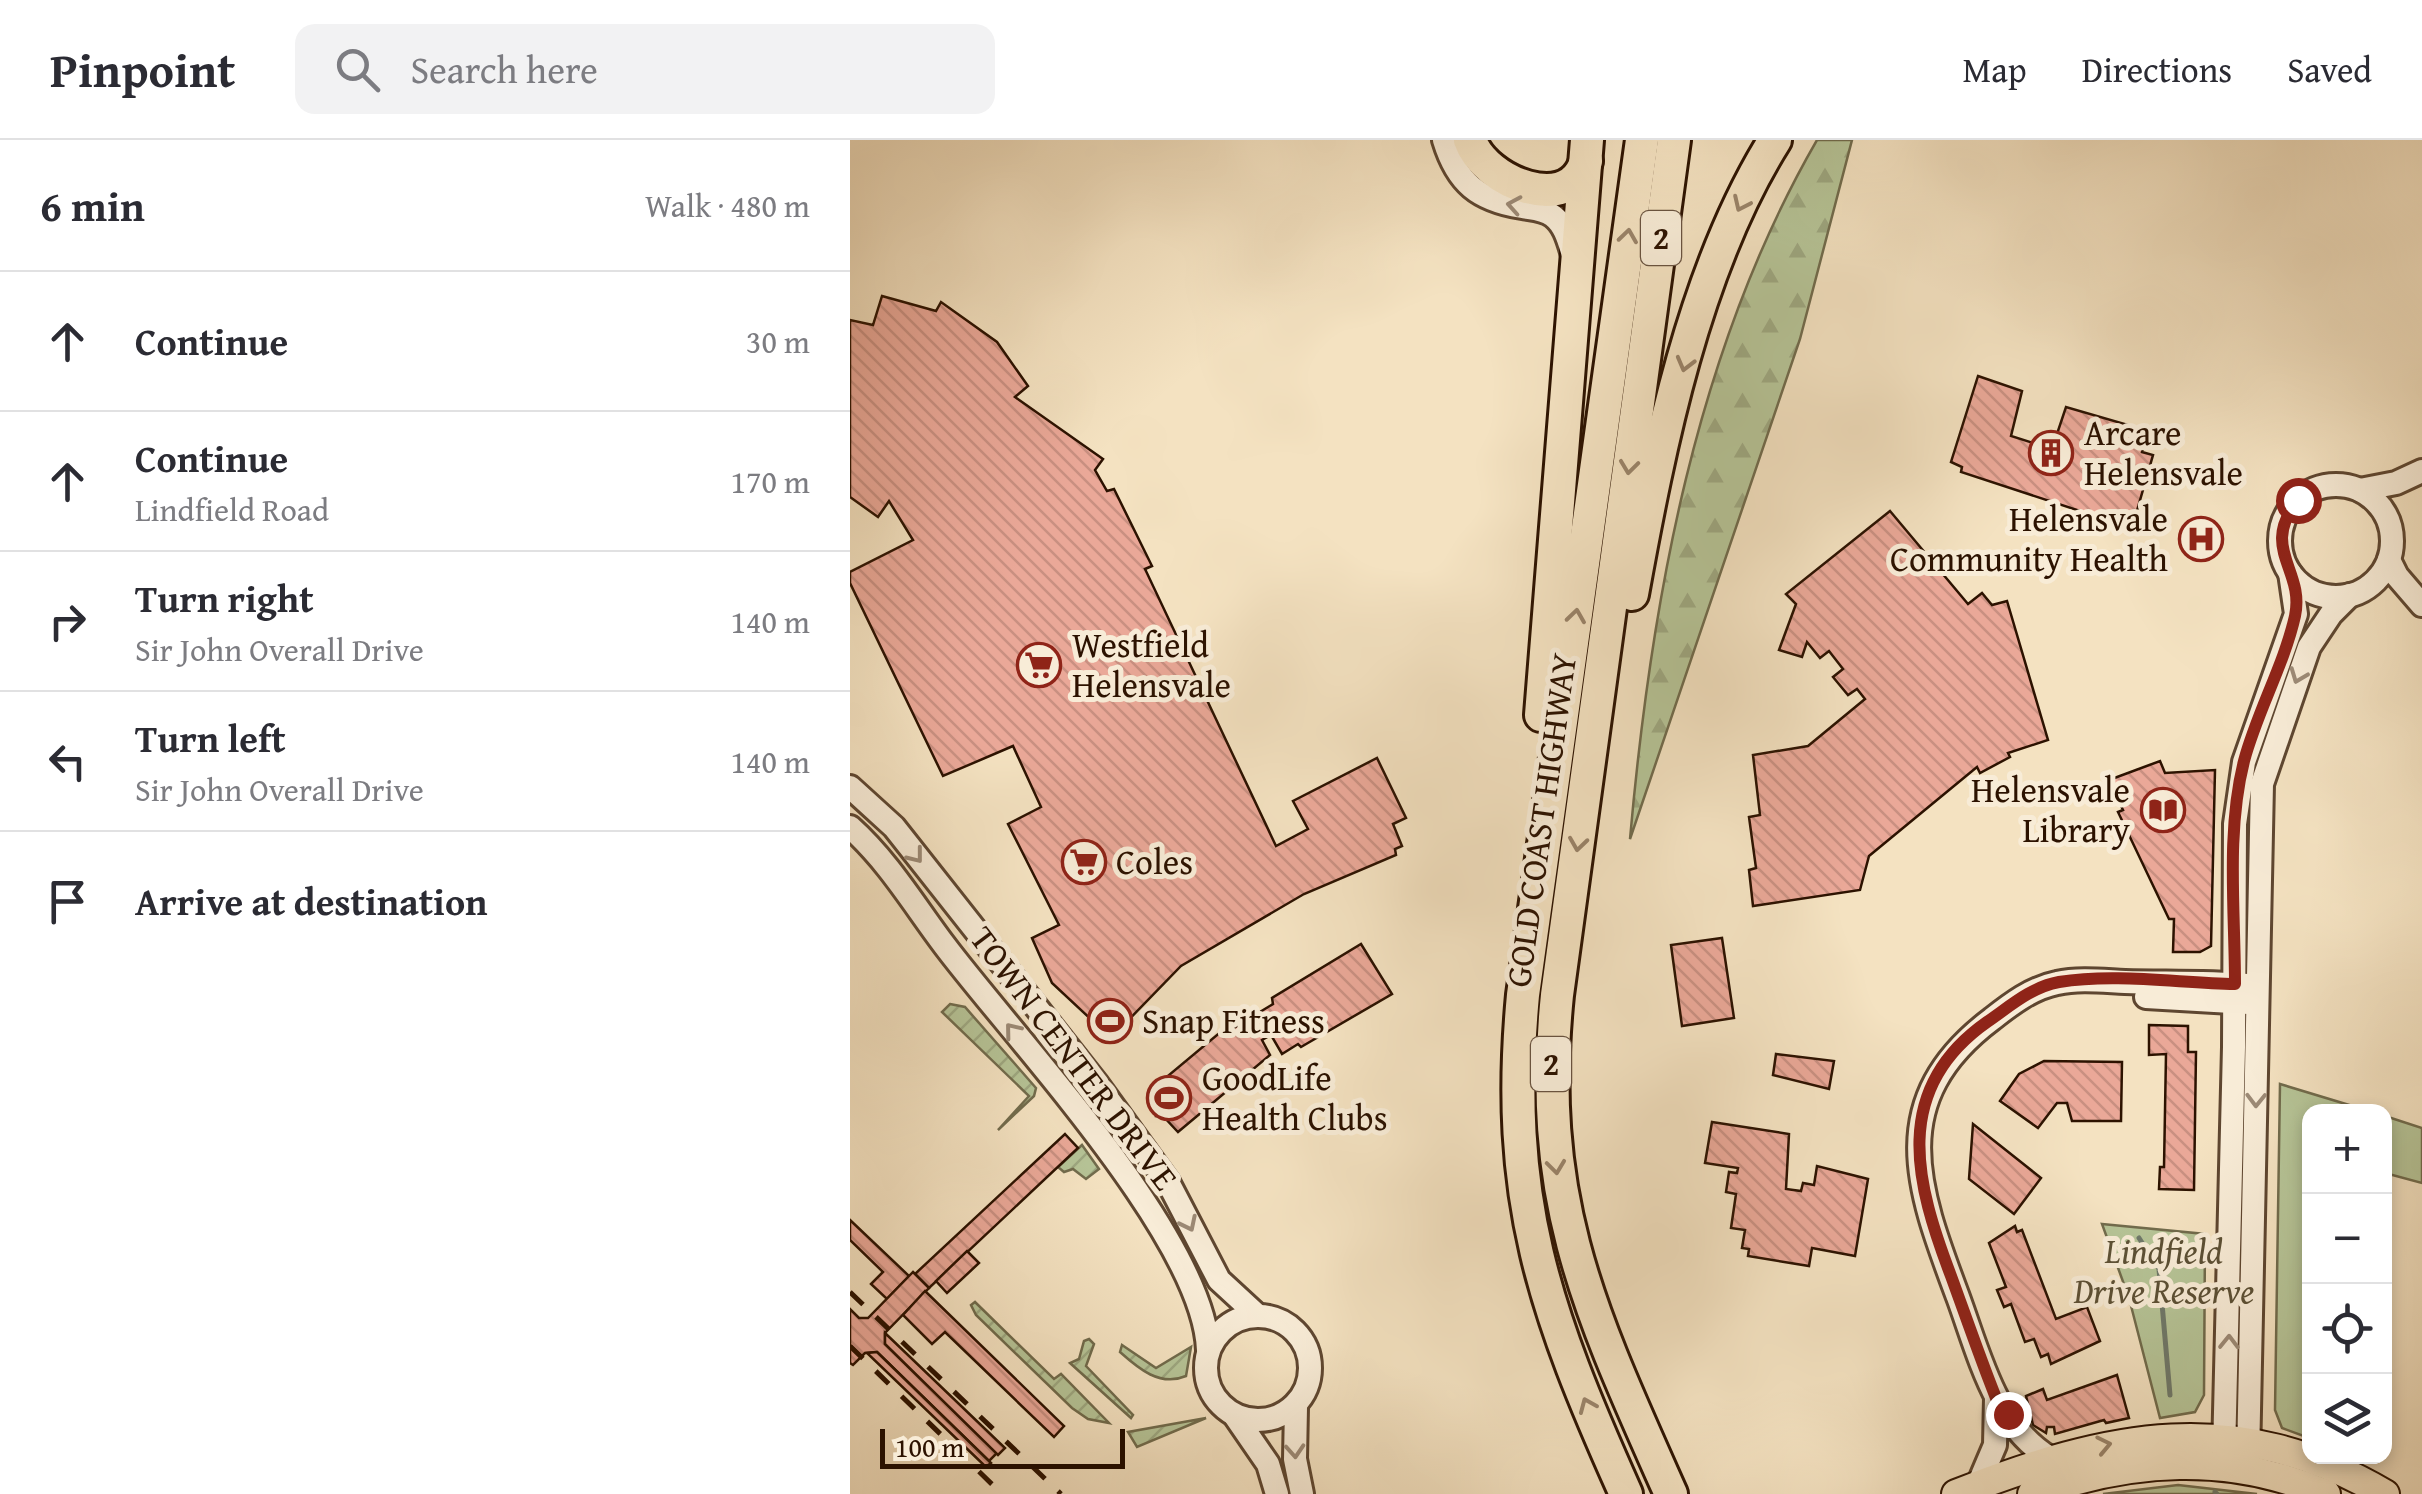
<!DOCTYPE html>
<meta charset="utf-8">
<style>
:root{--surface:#fff;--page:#f2f2f3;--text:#2b2b33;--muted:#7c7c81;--line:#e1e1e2}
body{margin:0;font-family:"Gentium Book Plus",serif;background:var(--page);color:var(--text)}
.controls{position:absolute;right:30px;bottom:30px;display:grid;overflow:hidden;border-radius:20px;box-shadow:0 5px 15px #0003}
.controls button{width:90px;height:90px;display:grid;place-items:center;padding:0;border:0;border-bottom:2px solid var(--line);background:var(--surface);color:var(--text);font:50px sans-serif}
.scale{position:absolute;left:30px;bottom:25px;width:245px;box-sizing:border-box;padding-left:10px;border:5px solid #2c1200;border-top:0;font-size:28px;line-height:35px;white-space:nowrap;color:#2c1200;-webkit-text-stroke:8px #f8ecd7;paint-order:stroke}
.stop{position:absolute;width:30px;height:30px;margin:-22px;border:8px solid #8f2418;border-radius:50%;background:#fff}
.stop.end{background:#8f2418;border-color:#fff;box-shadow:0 2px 10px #0008}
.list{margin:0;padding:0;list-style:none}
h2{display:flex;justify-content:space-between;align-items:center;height:130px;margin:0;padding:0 40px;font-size:42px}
h2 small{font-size:32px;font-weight:400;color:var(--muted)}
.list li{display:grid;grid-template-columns:65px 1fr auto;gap:30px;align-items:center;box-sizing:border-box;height:140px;padding:0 40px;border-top:2px solid var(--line)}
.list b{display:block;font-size:38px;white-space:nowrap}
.list p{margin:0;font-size:32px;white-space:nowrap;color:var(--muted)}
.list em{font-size:32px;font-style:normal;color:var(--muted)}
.icon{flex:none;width:55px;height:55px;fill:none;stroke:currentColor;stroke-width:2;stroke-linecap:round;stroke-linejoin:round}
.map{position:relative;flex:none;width:1572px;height:1354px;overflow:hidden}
header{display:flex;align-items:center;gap:60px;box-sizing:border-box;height:140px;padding:0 50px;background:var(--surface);border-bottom:2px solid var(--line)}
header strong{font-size:48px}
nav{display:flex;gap:55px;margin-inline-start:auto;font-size:35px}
.search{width:700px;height:90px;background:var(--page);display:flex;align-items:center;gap:25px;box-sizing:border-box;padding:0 35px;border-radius:20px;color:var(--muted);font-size:38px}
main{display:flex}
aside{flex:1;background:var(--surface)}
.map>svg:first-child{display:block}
.green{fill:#b6c497;stroke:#716b4c;stroke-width:2.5}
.forest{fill:url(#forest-firs);stroke:#716b4c;stroke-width:2.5}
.garden{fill:url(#garden-furrows);stroke:#716b4c;stroke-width:2.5}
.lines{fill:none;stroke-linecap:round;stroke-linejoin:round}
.stream{stroke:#6f796a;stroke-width:5}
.building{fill:url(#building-back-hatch);stroke:#2c1200;stroke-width:2.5}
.minor-casing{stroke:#5e4630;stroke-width:28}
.major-casing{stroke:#2c1200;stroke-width:32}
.highway-casing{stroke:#2c1200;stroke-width:38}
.minor{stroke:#f8ecd7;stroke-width:22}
.major{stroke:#f4e2c1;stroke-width:28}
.highway{stroke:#f4e2c1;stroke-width:32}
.rail{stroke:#2c1200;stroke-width:5;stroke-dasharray:18 18;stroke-linecap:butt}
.oneway{stroke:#9a846a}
.oneway2{stroke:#9c8a76}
.route{stroke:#8f2418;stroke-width:12}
.labels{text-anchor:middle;stroke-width:10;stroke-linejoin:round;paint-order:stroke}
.shield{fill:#f8ecd7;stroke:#695340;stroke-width:2.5}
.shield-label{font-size:32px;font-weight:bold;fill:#2c1200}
.poi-label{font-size:35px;fill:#2c1200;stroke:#f8ecd7;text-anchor:start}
.street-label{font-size:35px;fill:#2c1200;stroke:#f8ecd7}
.park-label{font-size:35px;font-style:italic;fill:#5c5035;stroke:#f8ecd7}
</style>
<header>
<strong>Pinpoint</strong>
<div class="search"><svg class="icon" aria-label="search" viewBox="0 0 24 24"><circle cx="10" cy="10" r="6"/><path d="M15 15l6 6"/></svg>Search here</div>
<nav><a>Map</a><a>Directions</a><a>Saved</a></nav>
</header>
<main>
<aside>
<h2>6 min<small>Walk · 480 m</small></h2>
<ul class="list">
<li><svg class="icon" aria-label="ahead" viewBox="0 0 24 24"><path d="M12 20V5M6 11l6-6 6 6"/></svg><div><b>Continue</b></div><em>30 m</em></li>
<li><svg class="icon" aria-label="ahead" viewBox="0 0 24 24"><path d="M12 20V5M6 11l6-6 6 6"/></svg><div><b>Continue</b><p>Lindfield Road</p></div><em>170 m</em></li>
<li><svg class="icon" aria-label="right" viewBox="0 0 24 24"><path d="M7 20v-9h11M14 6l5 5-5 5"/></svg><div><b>Turn right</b><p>Sir John Overall Drive</p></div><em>140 m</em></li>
<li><svg class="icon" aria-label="left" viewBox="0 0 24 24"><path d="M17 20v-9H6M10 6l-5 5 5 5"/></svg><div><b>Turn left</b><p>Sir John Overall Drive</p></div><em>140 m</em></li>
<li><svg class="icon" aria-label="arrive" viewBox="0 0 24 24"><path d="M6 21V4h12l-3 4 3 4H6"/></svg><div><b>Arrive at destination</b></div></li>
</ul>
</aside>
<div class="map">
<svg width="1572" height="1354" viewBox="0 0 1572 1354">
<defs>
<pattern id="forest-firs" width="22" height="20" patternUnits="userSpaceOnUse" patternTransform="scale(2.5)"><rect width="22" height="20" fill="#b6c497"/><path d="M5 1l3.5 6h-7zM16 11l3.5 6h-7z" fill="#9da780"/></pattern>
<pattern id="garden-furrows" width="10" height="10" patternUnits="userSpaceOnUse" patternTransform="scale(2.5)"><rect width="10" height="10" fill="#b6c497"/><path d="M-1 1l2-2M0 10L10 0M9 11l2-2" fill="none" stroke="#9da780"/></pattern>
<pattern id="building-back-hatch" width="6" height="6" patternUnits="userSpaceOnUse" patternTransform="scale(2.5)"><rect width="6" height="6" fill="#eaa898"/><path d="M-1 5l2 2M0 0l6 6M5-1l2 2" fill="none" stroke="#c99081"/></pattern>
</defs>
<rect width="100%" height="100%" fill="#f4e2c1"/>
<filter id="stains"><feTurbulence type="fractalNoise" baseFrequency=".002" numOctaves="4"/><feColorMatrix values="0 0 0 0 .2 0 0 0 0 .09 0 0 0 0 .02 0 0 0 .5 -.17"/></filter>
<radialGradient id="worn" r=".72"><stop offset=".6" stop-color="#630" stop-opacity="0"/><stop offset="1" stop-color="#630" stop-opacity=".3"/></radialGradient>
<g class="green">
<polygon points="1430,944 1519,971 1460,972 1459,1298 1432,1288 1425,1270"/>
<polygon points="1535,976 1572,988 1572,1043 1535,1033"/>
<polygon points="1252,1084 1355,1094 1354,1255 1345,1272 1310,1278 1279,1158"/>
<polygon points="1328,1345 1407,1354 1253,1354"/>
</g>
<path class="forest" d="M967,0h35l-52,199 -170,500c21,-238 66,-490 187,-699z"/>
<g class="garden">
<polygon points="100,864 115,867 186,948 184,956 148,990 179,956 92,872"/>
<polygon points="232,1005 249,1029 236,1039 223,1029 214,1032 208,1027"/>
<polygon points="125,1162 204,1239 211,1234 259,1283 238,1279 222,1268 126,1175 121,1165"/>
<polygon points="239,1199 244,1204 236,1226 283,1275 281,1278 220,1223 229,1219 234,1201"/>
<path d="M272,1205l34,23 35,-21 -5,29c-26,11 -47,-7 -66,-24z"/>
<polygon points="356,1278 287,1307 278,1292"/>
</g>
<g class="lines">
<g class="stream">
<polyline points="1289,1098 1309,1129 1320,1255"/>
<polyline points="1365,1352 1367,1354"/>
</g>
</g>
<g class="building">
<polygon points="32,156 86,171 91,162 147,202 178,246 165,257 253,319 245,330 257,351 264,349 302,426 295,429 426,706 458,689 443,661 527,618 556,678 543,684 552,706 545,709 546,715 454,754 331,826 261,898 202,843 182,798 209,785 158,684 191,667 163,606 93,636 0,443 0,432 63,400 39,361 28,377 0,357 0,180 23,185"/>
<polygon points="1128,236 1172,251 1161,296 1202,309 1216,267 1285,287 1294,302 1292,312 1303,315 1282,388 1111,332 1112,327 1101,322"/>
<polygon points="1040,371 1118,464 1132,453 1142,465 1157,461 1198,600 1158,613 1160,617 1130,633 1127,627 1019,716 1010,750 903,766 899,730 906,728 899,677 910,675 903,615 958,606 1015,559 1007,549 998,555 983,537 993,529 979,511 970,518 957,502 952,517 929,510 946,464 936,454"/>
<polygon points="1310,621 1315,633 1365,630 1361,806 1350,812 1323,812 1324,779 1319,779 1268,672 1273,670 1259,640"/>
<polygon points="872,798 884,878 832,886 821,805"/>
<polygon points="511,804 542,854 451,907 448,904 432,914 421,895 412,900 420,915 328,992 313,976 306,976 307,945 379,885 382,889 423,864 422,858"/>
<polygon points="1299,885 1338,886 1338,912 1346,912 1344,1050 1309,1049 1310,1027 1314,1027 1316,914 1299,915"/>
<polygon points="926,914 984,921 979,949 923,935"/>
<polygon points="1194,921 1272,922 1271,981 1222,981 1217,963 1207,963 1188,988 1150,961 1169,934"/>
<polygon points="862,982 939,994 936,1049 951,1051 953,1043 964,1045 967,1026 1018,1039 1005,1116 962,1108 959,1126 898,1116 899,1109 892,1108 895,1090 881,1088 886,1054 876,1052 879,1032 887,1033 888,1028 855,1023"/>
<polygon points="1123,984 1191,1038 1164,1074 1119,1039"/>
<polygon points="215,994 228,1008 79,1148 65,1134"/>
<polygon points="0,1080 59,1136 37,1159 21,1144 33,1132 0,1100"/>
<polygon points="1165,1086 1167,1092 1172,1090 1206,1179 1237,1167 1250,1201 1201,1224 1198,1214 1191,1217 1184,1199 1175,1202 1161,1164 1154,1167 1147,1150 1156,1147 1139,1103"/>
<polygon points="117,1111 129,1123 97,1153 86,1141"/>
<polygon points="63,1132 79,1148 35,1193 35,1204 147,1313 139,1321 27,1212 15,1213 3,1225 0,1223 0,1169 9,1178 18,1178"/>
<polygon points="75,1151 214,1286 204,1297 95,1192 82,1204 53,1175"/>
<polygon points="35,1193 155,1308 148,1315 35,1204"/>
<polygon points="27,1212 141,1323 136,1327 17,1213"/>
<polygon points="1267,1235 1279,1278 1256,1283 1254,1280 1205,1294 1204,1287 1197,1287 1196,1293 1183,1285 1176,1256 1193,1249 1197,1260"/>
</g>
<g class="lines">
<defs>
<g id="minor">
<path d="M594,0c13,43 34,60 78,67 11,2 22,2 31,9 13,10 16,27 21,42"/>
<circle cx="1486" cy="401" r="56"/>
<polyline points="1510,350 1546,343 1572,331"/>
<polyline points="1539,420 1547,436 1572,465"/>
<polyline points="0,647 44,687 247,944 318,1042 369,1140 407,1175"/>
<path d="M0,687c39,35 64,78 95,119 70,93 259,292 263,404"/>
<polyline points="1296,857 1399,863"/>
<circle cx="408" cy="1228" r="52"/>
<polyline points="446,1267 445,1319 452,1354"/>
<polyline points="385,1276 418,1324 427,1354"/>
<polyline points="1374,1313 1384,907 1385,684 1394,622 1446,474 1440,433"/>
<path d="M1200,1318c-55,-33 -71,-104 -92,-161 -40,-107 -75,-196 34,-278 19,-15 40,-31 65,-36 22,-5 46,-2 68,-1 41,1 81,0 122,3"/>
<polyline points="1398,1319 1412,644 1459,507 1481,474 1500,455"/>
<polyline points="1128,1345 1145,1305 1146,1258"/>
</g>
<g id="major">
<path d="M1106,1354c153,-60 279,-88 429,0"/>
<path d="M1182,1354c99,-35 196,-42 294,0"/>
</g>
<g id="highway">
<path d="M620,0c15,43 100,76 116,21"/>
<path d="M782,454c27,-149 62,-325 143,-454"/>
<polyline points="691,575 737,0"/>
<path d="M776,1354c-82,-183 -122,-295 -103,-499l119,-855"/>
<path d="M821,1354c-81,-182 -135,-293 -114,-499l117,-855"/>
</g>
</defs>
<use href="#minor" class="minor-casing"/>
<use href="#major" class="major-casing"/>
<use href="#highway" class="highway-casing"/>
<use href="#minor" class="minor"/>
<use href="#major" class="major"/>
<use href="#highway" class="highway"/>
<g class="rail">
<polyline points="0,1152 211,1354"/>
<polyline points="0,1206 152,1354"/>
</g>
</g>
<defs><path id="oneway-chevron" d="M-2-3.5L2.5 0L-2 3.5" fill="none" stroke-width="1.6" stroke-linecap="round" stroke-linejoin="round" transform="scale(2.5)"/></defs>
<g class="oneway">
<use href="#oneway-chevron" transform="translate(891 64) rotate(115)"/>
<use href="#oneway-chevron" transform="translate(778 96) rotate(-82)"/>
<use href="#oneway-chevron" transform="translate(835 224) rotate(105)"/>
<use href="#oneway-chevron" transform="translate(779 327) rotate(97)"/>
<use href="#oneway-chevron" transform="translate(726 476) rotate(-82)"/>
<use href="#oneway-chevron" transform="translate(728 704) rotate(98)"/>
<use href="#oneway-chevron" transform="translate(706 1027) rotate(83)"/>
<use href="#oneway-chevron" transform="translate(737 1265) rotate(-113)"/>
<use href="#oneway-chevron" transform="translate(1254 1305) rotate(-12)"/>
</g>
<g class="oneway2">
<use href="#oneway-chevron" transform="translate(664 65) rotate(-170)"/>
<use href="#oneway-chevron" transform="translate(1448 536) rotate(111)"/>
<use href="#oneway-chevron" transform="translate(66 716) rotate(52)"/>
<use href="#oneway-chevron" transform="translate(162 890) rotate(-129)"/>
<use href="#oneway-chevron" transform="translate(1406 960) rotate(91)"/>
<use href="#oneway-chevron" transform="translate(339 1084) rotate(64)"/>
<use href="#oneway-chevron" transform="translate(1379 1202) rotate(-89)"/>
<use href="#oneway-chevron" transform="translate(445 1311) rotate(86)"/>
</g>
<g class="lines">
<path class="route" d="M1158,1274l-12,-16c-16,-40 -30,-81 -45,-122 -35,-92 -61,-186 36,-254 22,-15 44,-35 72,-40 56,-9 119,1 176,2 0,-73 -9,-152 9,-223 13,-49 40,-96 51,-145 10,-47 -36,-67 3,-116"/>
</g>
<defs>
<symbol id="building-ring" viewBox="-11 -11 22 22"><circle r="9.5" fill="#f8ecd7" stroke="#8f2418" stroke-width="1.5"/><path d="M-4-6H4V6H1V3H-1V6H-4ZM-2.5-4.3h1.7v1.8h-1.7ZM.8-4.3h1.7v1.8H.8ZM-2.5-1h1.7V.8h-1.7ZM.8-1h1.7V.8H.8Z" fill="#8f2418"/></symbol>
<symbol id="hospital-ring" viewBox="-11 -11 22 22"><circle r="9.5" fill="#f8ecd7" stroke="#8f2418" stroke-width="1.5"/><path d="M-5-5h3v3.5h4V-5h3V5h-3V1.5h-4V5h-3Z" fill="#8f2418"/></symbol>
<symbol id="supermarket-ring" viewBox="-11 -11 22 22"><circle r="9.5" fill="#f8ecd7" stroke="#8f2418" stroke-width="1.5"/><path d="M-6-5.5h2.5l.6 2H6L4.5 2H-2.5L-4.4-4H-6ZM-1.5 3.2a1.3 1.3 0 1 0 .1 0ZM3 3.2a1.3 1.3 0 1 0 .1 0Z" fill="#8f2418"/></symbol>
<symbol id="library-ring" viewBox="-11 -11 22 22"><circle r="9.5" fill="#f8ecd7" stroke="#8f2418" stroke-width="1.5"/><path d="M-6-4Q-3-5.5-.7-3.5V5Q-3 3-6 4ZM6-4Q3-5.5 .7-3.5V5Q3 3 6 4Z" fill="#8f2418"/></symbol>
<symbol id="stadium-ring" viewBox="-11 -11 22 22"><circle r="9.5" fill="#f8ecd7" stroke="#8f2418" stroke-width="1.5"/><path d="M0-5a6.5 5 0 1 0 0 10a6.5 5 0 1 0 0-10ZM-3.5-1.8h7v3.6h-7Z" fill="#8f2418"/></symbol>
</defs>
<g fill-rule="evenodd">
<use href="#building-ring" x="1176" y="288" width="50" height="50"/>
<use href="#hospital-ring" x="1326" y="374" width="50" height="50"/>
<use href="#supermarket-ring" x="164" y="500" width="50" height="50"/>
<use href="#library-ring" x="1288" y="645" width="50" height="50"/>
<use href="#supermarket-ring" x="209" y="697" width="50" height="50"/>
<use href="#stadium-ring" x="235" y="856" width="50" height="50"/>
<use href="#stadium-ring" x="294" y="933" width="50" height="50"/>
</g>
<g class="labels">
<g class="shield">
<rect x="791" y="71" width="40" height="54" rx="8"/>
<rect x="681" y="897" width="40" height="54" rx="8"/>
</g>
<g class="shield-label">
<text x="811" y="109">2</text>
<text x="701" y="935">2</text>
</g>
<g class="poi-label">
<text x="1234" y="305">Arcare<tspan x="1234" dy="40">Helensvale</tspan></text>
<text x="1318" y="391" text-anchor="end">Helensvale<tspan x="1318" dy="40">Community Health</tspan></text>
<text x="222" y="517">Westfield<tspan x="222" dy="40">Helensvale</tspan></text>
<text x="1280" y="662" text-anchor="end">Helensvale<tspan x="1280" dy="40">Library</tspan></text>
<text x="266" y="734">Coles</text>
<text x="292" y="893">Snap Fitness</text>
<text x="352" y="950">GoodLife<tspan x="352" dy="40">Health Clubs</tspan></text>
</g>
<g class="street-label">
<text transform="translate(691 680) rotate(-82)" y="12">GOLD COAST HIGHWAY</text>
<text transform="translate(224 918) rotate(53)" y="12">TOWN CENTER DRIVE</text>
</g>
<g class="park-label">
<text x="1314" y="1123">Lindfield<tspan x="1314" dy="40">Drive Reserve</tspan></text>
</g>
</g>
<rect width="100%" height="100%" filter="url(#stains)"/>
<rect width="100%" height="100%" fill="url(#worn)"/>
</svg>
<div class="controls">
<button>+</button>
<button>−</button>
<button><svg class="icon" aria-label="locate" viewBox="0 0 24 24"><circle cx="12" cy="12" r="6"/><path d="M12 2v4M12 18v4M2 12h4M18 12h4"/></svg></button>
<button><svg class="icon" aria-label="layers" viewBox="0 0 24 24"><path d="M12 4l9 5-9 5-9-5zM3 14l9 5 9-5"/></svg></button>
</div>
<div class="scale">100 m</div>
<div class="stop" style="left:1448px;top:360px"></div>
<div class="stop end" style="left:1158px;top:1274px"></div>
</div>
</main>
